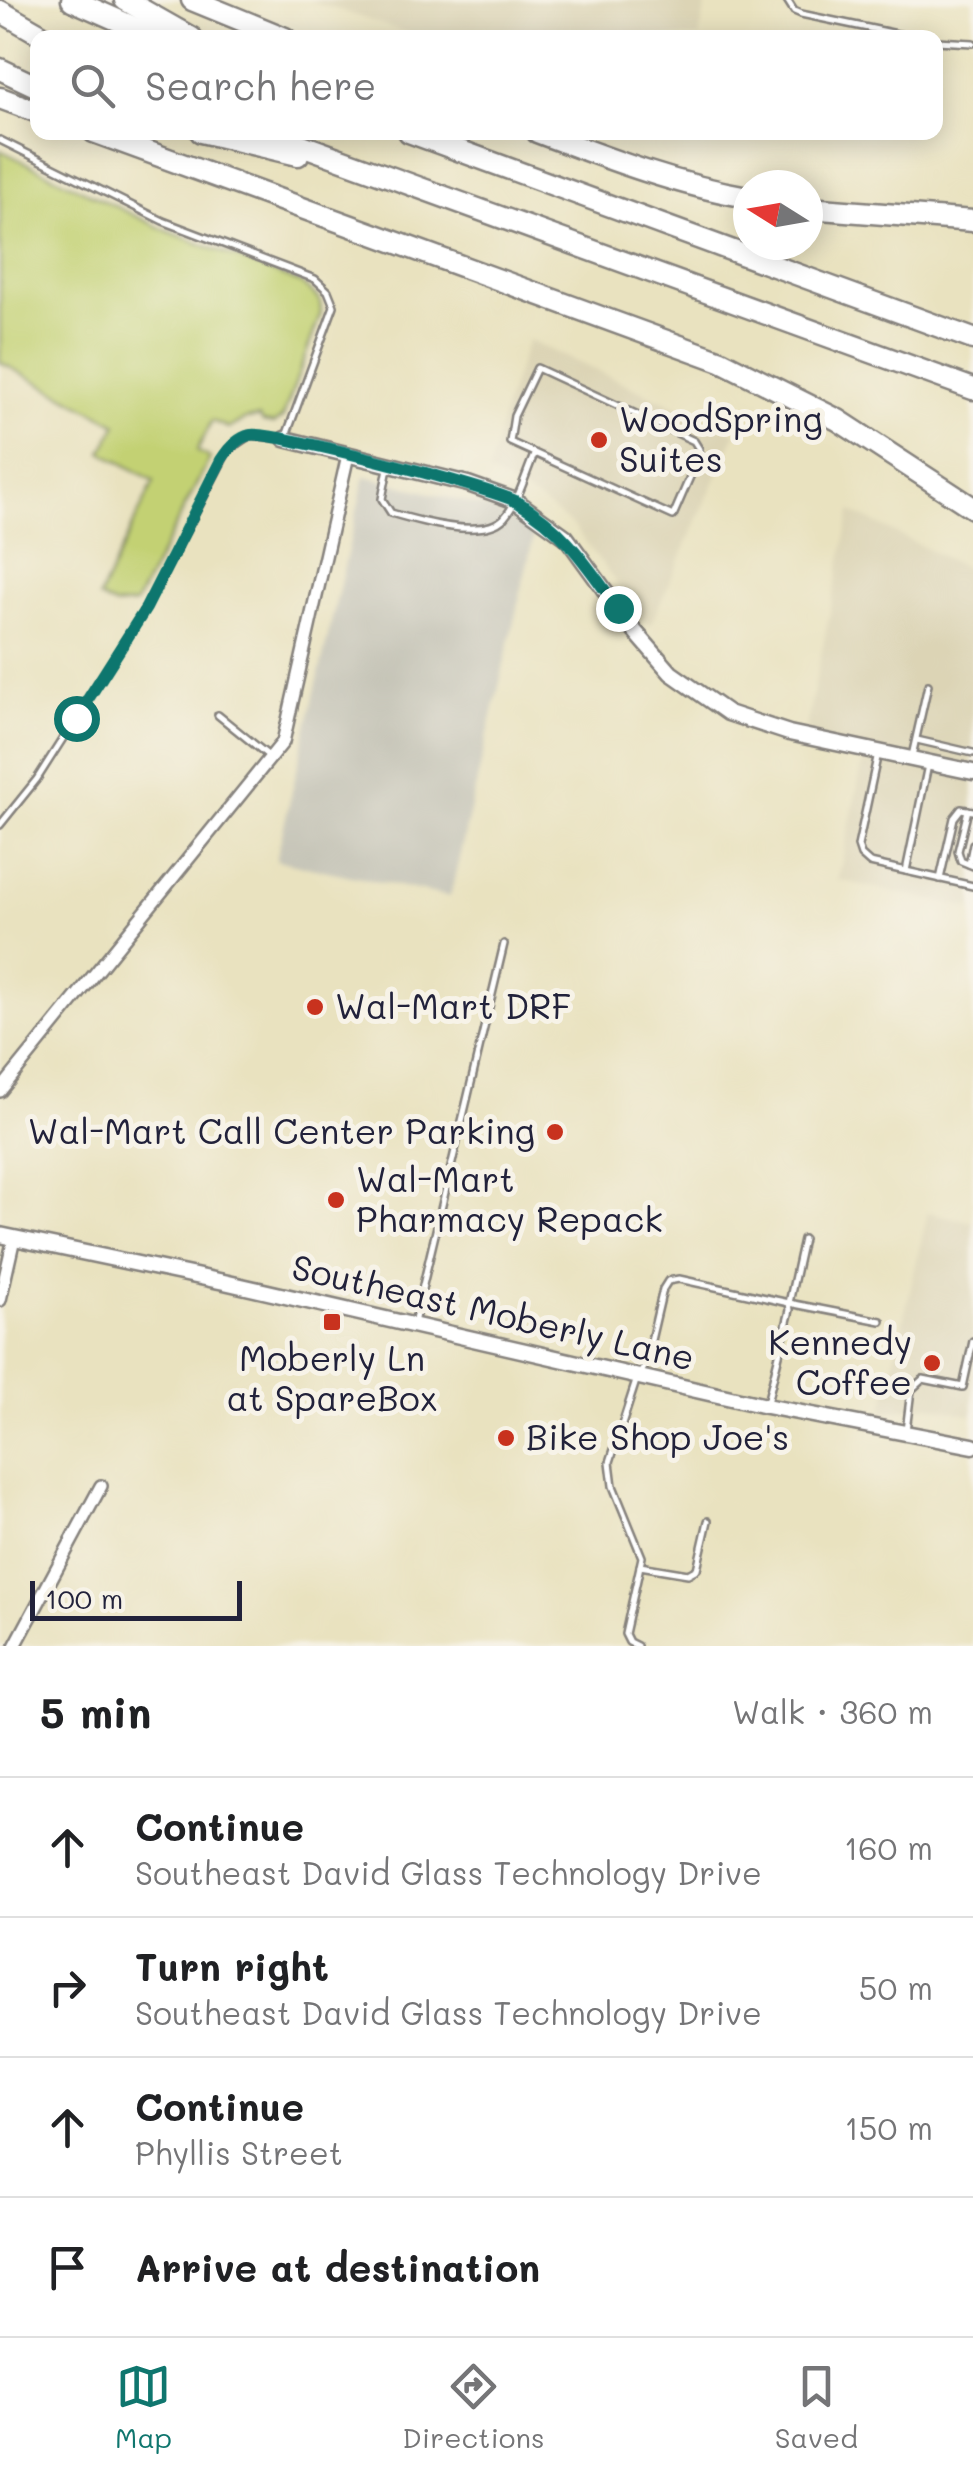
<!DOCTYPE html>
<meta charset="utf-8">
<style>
:root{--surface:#fff;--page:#f2f2f2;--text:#202124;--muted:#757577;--line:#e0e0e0;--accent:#0f766e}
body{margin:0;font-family:Mali,sans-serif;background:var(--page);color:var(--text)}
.compass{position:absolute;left:733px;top:170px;width:90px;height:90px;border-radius:50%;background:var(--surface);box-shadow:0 5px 25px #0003;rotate:281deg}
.scale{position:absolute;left:30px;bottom:25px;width:212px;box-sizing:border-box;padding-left:10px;border:5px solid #22223b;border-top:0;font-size:28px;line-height:35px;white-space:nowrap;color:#22223b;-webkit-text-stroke:8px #f7f3e8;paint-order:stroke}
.stop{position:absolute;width:30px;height:30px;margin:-22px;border:8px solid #0f766e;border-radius:50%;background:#fff}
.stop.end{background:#0f766e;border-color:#fff;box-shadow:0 2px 10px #0008}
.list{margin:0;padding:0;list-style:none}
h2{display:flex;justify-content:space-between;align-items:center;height:130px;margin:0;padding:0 40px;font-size:42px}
h2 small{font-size:32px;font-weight:400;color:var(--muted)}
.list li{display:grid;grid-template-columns:65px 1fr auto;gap:30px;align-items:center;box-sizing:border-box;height:140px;padding:0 40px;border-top:2px solid var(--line)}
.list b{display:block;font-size:38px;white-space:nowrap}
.list p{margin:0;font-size:32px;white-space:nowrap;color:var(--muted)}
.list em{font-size:32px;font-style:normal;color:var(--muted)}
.icon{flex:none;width:55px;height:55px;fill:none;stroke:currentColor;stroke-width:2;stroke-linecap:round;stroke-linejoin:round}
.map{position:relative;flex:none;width:973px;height:1646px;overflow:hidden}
.search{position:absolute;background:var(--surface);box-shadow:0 5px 25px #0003;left:30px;right:30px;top:30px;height:110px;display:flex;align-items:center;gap:25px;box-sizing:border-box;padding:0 35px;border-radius:20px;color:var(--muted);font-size:38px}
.sheet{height:690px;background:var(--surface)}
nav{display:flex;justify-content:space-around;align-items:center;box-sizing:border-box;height:140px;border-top:2px solid var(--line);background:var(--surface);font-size:28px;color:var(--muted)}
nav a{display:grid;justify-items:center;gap:5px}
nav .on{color:var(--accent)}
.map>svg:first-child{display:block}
.built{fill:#dcd4b5}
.industrial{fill:#c6c5b8}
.green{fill:#c3d173;stroke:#727a57;stroke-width:2.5}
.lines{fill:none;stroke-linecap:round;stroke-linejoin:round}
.service-casing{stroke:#86827d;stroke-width:10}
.minor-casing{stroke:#86827d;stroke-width:16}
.tertiary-casing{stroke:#86827d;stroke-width:19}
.motorway-casing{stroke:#86827d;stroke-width:25}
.service{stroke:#fff;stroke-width:5}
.minor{stroke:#fff;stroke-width:11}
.tertiary{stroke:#fff;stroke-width:14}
.motorway{stroke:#fff;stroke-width:20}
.route{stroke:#0f766e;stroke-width:12}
.poi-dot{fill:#c8321e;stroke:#f7f3e8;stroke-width:4}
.labels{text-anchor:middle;stroke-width:10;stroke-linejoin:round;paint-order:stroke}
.poi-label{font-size:35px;fill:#22223b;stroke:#f7f3e8;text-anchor:start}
.street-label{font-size:35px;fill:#22223b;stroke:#f7f3e8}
</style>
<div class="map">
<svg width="973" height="1646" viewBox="0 0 973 1646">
<rect width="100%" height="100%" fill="#f7f3e8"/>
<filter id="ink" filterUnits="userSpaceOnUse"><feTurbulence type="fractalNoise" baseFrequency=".01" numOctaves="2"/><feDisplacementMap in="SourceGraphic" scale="20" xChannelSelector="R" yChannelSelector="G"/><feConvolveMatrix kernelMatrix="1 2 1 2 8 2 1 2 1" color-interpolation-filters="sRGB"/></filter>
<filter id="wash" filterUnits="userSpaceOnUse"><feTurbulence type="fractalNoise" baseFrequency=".0048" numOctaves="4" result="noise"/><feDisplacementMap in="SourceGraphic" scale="40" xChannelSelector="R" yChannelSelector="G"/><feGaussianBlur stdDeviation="2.25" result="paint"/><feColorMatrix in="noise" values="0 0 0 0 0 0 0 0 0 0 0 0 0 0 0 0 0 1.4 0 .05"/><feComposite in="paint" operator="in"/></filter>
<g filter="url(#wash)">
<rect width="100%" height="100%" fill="#e9e2bf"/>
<g class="built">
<polygon points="308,0 707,0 699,37 423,38"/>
<polygon points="528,340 736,433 650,626 573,526 540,501 489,473 505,406"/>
<polygon points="851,511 973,572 973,909 838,880 863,762 802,747"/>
<polygon points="928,1212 973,1222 973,1416 929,1405 882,1413"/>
</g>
<polygon class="industrial" points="365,476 492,509 534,535 450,897 276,860"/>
<polygon class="green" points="0,150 165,230 301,283 320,300 321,313 283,417 274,424 263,422 259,417 246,419 229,428 212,421 197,451 210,458 135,604 115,606 99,598 154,481 102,452 117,424 0,362"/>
</g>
<g filter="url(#ink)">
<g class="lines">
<defs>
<g id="service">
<polyline points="787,0 794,11 801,14 916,38"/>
<polyline points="936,41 973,43"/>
<polyline points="0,140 163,221 315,279 328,291 334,306 285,439 250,435 228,450 146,608 37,779 0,825"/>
<polygon points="537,368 694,441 699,449 699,456 673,516 510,442 514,416"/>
<path d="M388,468l-6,31 9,14c27,8 92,27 113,5 15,-17 21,-43 30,-63"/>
<polyline points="218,715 270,757"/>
<polyline points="917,740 973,753"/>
<polyline points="878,753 858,846 861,855 870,863 973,886"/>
<polyline points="912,756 928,685"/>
<polyline points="968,810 958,851 961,861 973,866"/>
<polyline points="969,864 973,844"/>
<polyline points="906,871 928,765"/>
<polyline points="940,879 954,818 961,809 973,811"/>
<polyline points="803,1239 789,1303 881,1321"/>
<polyline points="414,1323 504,944"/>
<polyline points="906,1431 911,1390 923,1379 963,1387 973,1341"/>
<polyline points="640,1566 688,1574 697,1569 708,1521"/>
<polyline points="637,1646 629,1642 625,1634 642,1557 613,1486 610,1462 637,1378 645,1366 663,1289 668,1281 679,1279 789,1303 790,1310 767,1403"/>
</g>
<g id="minor">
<polyline points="0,1091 283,742 348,455"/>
<polyline points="0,1300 14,1238"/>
<polyline points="15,1646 101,1486"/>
</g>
<g id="tertiary">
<polyline points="285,439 468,484 516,501 566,537 633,629 671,673 728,713 789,733 973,772"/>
<polyline points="0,1235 224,1282 766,1406 973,1446"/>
</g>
<g id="motorway">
<polyline points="72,0 158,38"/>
<polyline points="125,0 192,38"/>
<polyline points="192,0 285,38"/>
<polyline points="0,11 47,38"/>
<polyline points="0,69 38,87"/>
<polyline points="0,98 38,112"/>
<polyline points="94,132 721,361 838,420 973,508"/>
<polyline points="201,132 298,155"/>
<polyline points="266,132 973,389"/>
<polyline points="409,132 973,339"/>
<path d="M537,132c69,26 139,53 211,65"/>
<polyline points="808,208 973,221"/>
</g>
</defs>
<use href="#service" class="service-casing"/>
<use href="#minor" class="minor-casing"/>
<use href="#tertiary" class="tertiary-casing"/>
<use href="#motorway" class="motorway-casing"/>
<use href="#service" class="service"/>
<use href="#minor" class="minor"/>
<use href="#tertiary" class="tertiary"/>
<use href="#motorway" class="motorway"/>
</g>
</g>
<g class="lines" filter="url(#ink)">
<path class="route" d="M76,718l70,-110 75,-148c7,-11 16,-22 29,-25 19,-5 247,54 269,68 47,28 67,62 99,105"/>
</g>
<g class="poi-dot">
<circle cx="599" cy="440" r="10"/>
<circle cx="315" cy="1007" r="10"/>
<circle cx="555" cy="1132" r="10"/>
<circle cx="336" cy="1200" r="10"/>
<rect x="322" y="1312" width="20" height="20" rx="5"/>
<circle cx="932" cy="1363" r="10"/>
<circle cx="506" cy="1438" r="10"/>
</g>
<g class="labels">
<g class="poi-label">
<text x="619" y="432">WoodSpring<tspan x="619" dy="40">Suites</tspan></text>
<text x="335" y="1019">Wal-Mart DRF</text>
<text x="535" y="1144" text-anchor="end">Wal-Mart Call Center Parking</text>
<text x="356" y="1192">Wal-Mart<tspan x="356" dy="40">Pharmacy Repack</tspan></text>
<text x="912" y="1355" text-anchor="end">Kennedy<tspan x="912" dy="40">Coffee</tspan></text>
<text x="332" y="1371" text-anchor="middle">Moberly Ln<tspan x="332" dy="40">at SpareBox</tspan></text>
<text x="526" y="1450">Bike Shop Joe's</text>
</g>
<g class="street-label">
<text transform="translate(493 1313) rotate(13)" y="12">Southeast Moberly Lane</text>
</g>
</g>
</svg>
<svg class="compass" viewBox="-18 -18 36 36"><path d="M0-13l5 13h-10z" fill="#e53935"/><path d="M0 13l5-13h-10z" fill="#757577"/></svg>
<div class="scale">100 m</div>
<div class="stop" style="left:76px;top:718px"></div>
<div class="stop end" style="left:618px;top:608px"></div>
<div class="search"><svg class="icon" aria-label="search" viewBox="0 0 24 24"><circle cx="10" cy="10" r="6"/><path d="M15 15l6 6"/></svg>Search here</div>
</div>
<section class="sheet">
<h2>5 min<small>Walk · 360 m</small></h2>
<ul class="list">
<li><svg class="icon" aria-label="ahead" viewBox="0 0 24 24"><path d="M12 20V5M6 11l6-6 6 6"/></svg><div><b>Continue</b><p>Southeast David Glass Technology Drive</p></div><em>160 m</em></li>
<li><svg class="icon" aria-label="right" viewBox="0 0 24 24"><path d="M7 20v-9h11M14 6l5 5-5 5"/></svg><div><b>Turn right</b><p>Southeast David Glass Technology Drive</p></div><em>50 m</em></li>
<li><svg class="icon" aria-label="ahead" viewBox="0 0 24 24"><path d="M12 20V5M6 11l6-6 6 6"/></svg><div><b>Continue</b><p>Phyllis Street</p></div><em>150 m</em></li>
<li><svg class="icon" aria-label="arrive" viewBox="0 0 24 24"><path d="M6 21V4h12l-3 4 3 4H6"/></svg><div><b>Arrive at destination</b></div></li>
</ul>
</section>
<nav>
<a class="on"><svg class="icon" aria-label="map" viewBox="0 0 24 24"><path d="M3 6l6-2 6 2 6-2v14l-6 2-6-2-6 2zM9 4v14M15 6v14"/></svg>Map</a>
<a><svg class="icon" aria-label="directions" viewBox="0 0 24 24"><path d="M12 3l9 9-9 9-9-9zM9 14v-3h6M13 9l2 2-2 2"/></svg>Directions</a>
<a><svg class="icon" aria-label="saved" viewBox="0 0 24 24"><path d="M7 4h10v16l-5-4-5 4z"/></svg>Saved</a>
</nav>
